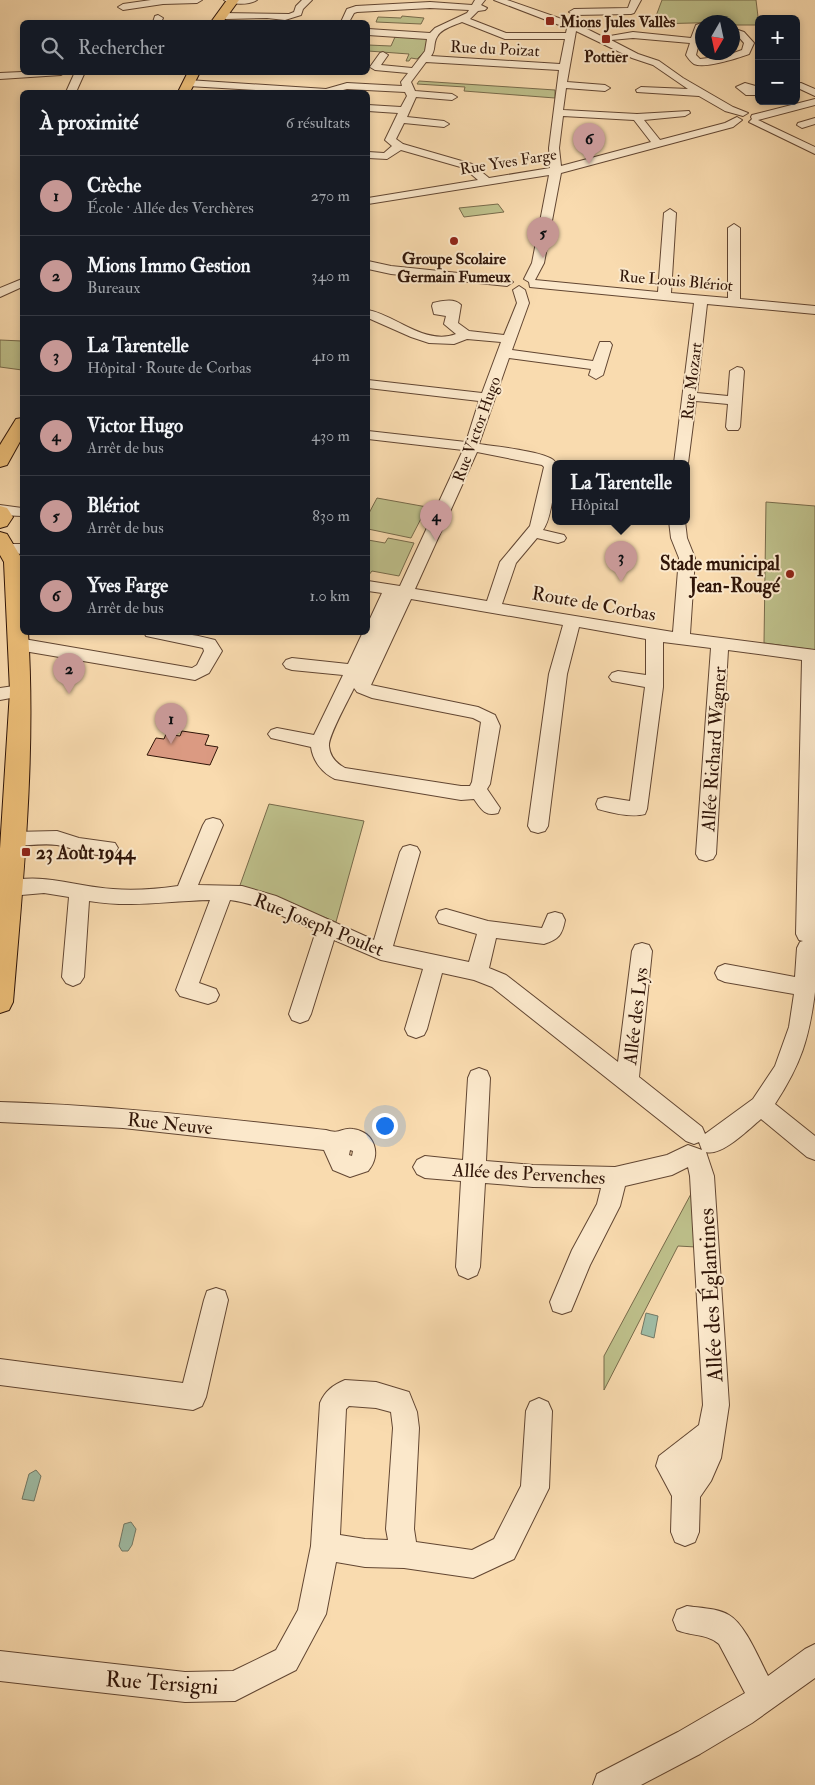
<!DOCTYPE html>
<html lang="fr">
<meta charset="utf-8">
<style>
:root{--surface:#171b24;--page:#20242c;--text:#f1f3f6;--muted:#9ea1a6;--line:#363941;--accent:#c59692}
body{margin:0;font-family:"IM FELL Double Pica",serif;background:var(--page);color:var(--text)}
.controls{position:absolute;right:15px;top:15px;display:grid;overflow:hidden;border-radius:8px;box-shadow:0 2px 8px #0003}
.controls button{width:45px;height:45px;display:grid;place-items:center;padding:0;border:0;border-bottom:1px solid var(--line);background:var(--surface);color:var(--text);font:25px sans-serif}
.compass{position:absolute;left:695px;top:15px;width:45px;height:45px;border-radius:50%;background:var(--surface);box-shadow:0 2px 8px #0003;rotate:189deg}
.you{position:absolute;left:384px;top:1125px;width:18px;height:18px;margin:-12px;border:4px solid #fff;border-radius:50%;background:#1a73e8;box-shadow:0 0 0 8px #1a73e833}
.badge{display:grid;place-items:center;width:32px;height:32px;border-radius:50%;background:var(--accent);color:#111;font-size:16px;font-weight:700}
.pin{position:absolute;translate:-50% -41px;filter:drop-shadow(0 1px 2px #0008)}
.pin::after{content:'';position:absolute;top:26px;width:18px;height:15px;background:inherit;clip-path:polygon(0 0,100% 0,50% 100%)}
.popup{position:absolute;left:552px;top:460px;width:138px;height:65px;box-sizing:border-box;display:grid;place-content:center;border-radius:8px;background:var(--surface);filter:drop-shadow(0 1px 4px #0005);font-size:16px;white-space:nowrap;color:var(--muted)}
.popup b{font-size:19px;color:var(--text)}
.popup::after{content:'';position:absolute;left:50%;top:100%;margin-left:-10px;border:10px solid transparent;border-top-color:var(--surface)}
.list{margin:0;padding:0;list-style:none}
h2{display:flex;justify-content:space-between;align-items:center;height:65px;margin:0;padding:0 20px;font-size:21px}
h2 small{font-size:16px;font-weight:400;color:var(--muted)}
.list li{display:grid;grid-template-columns:32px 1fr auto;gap:15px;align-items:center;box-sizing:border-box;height:80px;padding:0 20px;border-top:1px solid var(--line)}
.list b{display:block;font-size:19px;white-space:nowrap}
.list p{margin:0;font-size:16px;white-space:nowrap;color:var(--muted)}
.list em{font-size:16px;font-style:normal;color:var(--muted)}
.icon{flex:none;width:28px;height:28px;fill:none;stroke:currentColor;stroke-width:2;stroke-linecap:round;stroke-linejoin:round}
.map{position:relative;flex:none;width:815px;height:1785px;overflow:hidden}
.search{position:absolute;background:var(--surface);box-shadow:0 2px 8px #0003;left:20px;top:20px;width:350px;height:55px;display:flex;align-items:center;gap:12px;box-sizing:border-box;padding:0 18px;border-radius:8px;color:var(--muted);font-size:19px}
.panel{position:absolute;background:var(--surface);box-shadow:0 2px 8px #0003;left:20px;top:90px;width:350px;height:545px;border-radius:8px}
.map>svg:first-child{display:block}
.green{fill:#bec08b;stroke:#776a4a}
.water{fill:#9fbca5;stroke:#737966}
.building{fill:#db9a82;stroke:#301508}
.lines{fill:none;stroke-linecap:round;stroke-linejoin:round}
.minor-casing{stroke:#624632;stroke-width:2}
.major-casing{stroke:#301508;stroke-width:2}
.minor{fill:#fbe8cb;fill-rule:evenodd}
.major{fill:#ecbe78;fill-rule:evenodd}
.poi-dot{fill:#8f2418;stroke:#fbe8cb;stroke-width:2}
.labels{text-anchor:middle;stroke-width:4;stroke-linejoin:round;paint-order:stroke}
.far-poi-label{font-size:16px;font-weight:bold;fill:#301508;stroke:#fbe8cb}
.far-street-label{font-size:16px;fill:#301508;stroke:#fbe8cb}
.poi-label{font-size:19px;font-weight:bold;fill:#301508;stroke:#fbe8cb;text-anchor:end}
.street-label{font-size:19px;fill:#301508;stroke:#fbe8cb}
.near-street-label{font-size:22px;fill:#301508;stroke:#fbe8cb}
</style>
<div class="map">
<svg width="815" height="1785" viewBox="0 0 815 1785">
<rect width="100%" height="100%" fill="#f9dbaf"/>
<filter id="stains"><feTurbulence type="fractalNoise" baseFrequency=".004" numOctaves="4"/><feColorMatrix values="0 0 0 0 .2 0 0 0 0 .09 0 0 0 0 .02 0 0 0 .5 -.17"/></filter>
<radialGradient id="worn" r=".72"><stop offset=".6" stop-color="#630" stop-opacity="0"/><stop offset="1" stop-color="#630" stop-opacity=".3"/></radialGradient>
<g class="green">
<polygon points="662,0 756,0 759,25 733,25 732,22 653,24"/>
<polygon points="402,16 424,18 421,24 376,22 378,17 401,18"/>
<polygon points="395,37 427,38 428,48 417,59 411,58 409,61 406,61 409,54 368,51 368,45 391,46"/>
<polygon points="419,81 555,90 555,98 464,91 465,87 417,84"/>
<polygon points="498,204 504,212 464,217 459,208"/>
<polygon points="0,340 22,341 22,370 0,367"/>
<polygon points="377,498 427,507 411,538 368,529 368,515"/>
<polygon points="766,502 815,506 815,650 764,643"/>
<polygon points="388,538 414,543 399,576 372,571 368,576 368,540 385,543"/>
<polygon points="269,804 364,821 336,922 271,896 239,888"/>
<polygon points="692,1192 696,1247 678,1246 604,1390 604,1356"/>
</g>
<g class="water">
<polygon points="646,1313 658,1316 654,1338 641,1334"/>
<polygon points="36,1470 41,1476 34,1501 22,1499 29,1474"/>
<polygon points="131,1522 136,1529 132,1545 128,1551 122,1551 119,1546 124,1524"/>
</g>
<polygon class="building" points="182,731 209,735 205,745 218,747 210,765 147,755 156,738 164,739 166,734 180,736"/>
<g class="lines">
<defs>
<g id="minor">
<polygon points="151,0 202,0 197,3 163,4 123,10 118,7 123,4"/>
<path d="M224,0h33c-7,5 -26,5 -33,0z"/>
<polygon points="302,0 312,0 303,9 301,15 285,20 267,18 226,19 216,16 221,13 289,14 294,12 296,6"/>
<path d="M475,0h10l-4,5 6,3 -2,2 -7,1 -8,8 36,14h60l1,-5 -73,-28h13l72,25 30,15 1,-4 23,-4 58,6 5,-13 6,-2v8l-6,24 4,4 25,-3 17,-6 2,-7 -6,-7 -6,-2v-6l12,4 10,11 -5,11c-11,4 -44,15 -55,10 -3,-2 -6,-6 -8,-9l4,-12 -57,-5 -22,2 27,14 21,7 24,17 50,29 15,6 -5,3 -18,-5 -26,-15 -62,-4 -1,-2 5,-3 47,2 -35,-24 -21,-7 -56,-27 -9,51 38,3 5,3 -5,3 -39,-3 -3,22 74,4 52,-3 1,2 -5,3 -41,4 16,20 65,-17 12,-6 5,3 -9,7 -172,46 -17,90 -9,17 123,12 6,-79 6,-4 6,4 -5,80 57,5v-70l6,-4 6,4v71l75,7v8l-108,-10 -10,89 31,3 2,-25 7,-4 5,1 2,3 -4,56 -2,3h-10l-2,-3 2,-23 -32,-3 -8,62 -2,3v-3h-12l20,-160 -164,-16 -1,-5 -5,-3 8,-16 17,-88 -181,29v-6l110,-18 -14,-12 -63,-18 -14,9 -19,-1v-6l16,1 8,-7 -7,-6 13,-27 -30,-2v-6l33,2 6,-11 -2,-4 -58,-3 -12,3h-48l-99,-6 -5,-3 5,-3 138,9 21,-6 55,3 -1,-4 7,-9 -33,-3 -5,-3 10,-14 3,-1 5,3 -7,10 31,3 13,-17 2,-12 -59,-4v-6l62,4 5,-5 32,-15 2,-3 -39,-2 -73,4 -3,1 -5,9h-8l6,-13 9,-3 74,-4 42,3zM462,22l43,17h60l-5,25 -129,-8c5,-6 2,-13 6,-19 3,-8 18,-12 25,-15zM426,62l133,8 -10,78 1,20 -61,10 -17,-14 -69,-20 -7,-5 8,-16 40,4 5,-3 -5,-3 -37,-4 9,-20 36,3 5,-3 -5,-3 -37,-3 -4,-9zM563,116l71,4 17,22 -90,24 -2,-18z"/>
<polygon points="631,0 641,0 634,13 631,14 574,15 569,12 574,9 628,8"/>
<polygon points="158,15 163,18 161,22 153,22 155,16"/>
<polygon points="22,72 66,72 61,75 0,79 0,73"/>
<polygon points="75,72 85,72 76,92 66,92"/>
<polygon points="745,83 759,87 759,95 746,95 736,87"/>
<polygon points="801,83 815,89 815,96 800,89 796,90 796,84"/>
<polygon points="815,99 815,105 758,120 815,147 815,154 749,122 752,119 751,117 752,115"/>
<polygon points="815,118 815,124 802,128 797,125 798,123"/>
<polygon points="368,261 391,266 507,278 513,282 507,286 391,274 368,269"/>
<polygon points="22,279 22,287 0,297 0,288"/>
<path d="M519,286l6,4 4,13 -17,47 81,11 7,-19h10l2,3 -9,30 -7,4 -7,-4 2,-6 -82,-11 -30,86c13,2 72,8 76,18 4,8 0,22 -1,31 -3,12 -4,27 -11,37l21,5 2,3 -2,3 -6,2 -21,-5 -21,25 -14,41 171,28 6,-74 -8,-20 -2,-17h16l2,17 8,20 -5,76 125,16v342c-6,47 -14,72 -40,112l40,32v24l-8,-3 -46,-38c-12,10 -40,38 -55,33l8,24 15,229 -8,53 -10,23 -11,16 -1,35 -4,10 -10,4 -10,-4 -4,-10 1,-36 -16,-30 3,-10 40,-31 4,-20 -13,-229 -2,-9 -16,8 -47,11 -5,20 -30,59 -19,46 -9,3 -9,-3 -3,-9 22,-52 25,-46 4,-16 -68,-1 -48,-4 -5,84 -3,8 -9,4 -9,-4 -3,-8 5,-86 -36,-3 -8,-4 -4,-7 4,-7 8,-4 38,4 5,-82 3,-7 8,-3 8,3 3,7 -4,83 47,4 82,2 52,-12 21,-10 14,5 -3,-8 -5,2 -8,-3 -194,-154 -18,-7 -32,-7 -15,56 -3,6 -8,3 -8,-3 -3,-6 18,-60 -42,-9 -47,-20 -23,74 -3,6 -8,3 -8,-3 -3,-6 27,-83c-28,-12 -55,-27 -86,-31l-31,83 17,6 3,6 -3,6 -8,3 -28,-8 -4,-6 34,-90c-43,1 -78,8 -121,1l-5,76 -4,6 -7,3 -7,-3 -4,-6 7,-80 -25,-4 -34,3 -7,-3 -3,-5 3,-5c37,-12 72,4 110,6 21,2 44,0 65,-3l25,-61 3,-5 7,-2 7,2 3,5 -25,60 44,1 34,10 98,44 26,-88 3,-5 7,-2 7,2 3,5 -27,94 76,16 8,-28 -38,-11 -3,-6 3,-6 7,-2 42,12 54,7 6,-14 7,-2 7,2 3,6c-3,15 -6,19 -21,24l-48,-6 -7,30 17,7 112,87 14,-111 3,-6 7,-2 7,2 3,6 -13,126 63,50 3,7 48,-35 22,-33 14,-39 5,-33 -69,-12 -7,-3 -3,-6 3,-6 7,-3 70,13 2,-29 3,-6 3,-1 -4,-1 -3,-6 6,-274 -74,-10 -12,204 -3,5 -7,2 -7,-2 -3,-5 15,-206 -48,-6v45l-16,122 -2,5c-14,4 -33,-1 -47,-5l-2,-5 2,-5 7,-2 25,4 15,-114 -33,-6 -3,-4 3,-4 6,-2 28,4v-36l-67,-12 -12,47 -19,152 -3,5 -7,2 -7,-2 -3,-5 21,-152 14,-49 -152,-26 -40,86 107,22 17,8 5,11 -10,58 -3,5 13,19 -2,5c-13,4 -17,-4 -24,-14l-13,1 -126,-21c-13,-6 -22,-18 -24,-32l-40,-9 -3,-4 3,-4 6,-2 37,7 29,-60 -51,-5 -6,-2 -3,-4 3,-4 6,-2 56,6 15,-32h5v-9l14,-30 -14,-2v-10l32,5 63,-136 -95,-11v-8l98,11 13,-41 -111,-13v-8l114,13 19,-51 -34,-3 -13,5 -25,-1 -18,-6 -43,-19v-8c27,5 58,36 88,24l-12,-10 2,-8 -12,-2 -2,-8 1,-3c10,-2 21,-5 28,2l-3,18 11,8 35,4 13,-32 -4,-13zM477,452l65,13 2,2 -14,59 -30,36 -13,39 -72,-12zM354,688l3,4 15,6 101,20 8,4 -9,60 -2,4h-9l-116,-18c-9,-5 -15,-11 -16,-22 -1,-10 20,-47 25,-58z"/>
<polygon points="0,505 22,508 22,516 0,515"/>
<polygon points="8,544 22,544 22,554 2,552 0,549 2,546"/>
<path d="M144,632c25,0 47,1 71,8l7,11 -13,22 -14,7 -177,-30 -6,-2 -2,-4 2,-4 6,-2 174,30 5,-3 7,-14 -1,-3 -57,-12z"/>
<polygon points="21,685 27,687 30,691 27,695 0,700 0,688"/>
<path d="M57,831l22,7 36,5 3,5 -3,5c-20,7 -39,-5 -58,-8 -14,-2 -30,1 -44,1l-7,-2 -3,-5 3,-5 7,-2z"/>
<path d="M0,1102c109,3 217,16 326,28 15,5 15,-3 27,-1 22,3 29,26 15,42l-18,6 -17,-7 -9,-20 -201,-22 -123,-6zM350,1150l3,1 -1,5 -3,-1z"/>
<polygon points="216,1288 225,1291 228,1300 206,1397 202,1406 193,1410 0,1385 0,1359 183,1383 204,1300 207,1291"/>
<path d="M345,1380l31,2 33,10 8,20 2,16 -5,101 2,13 56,8 22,-11 27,-53 5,-75 4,-9 9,-4 9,4 4,9 -3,77 -35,71 -41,19 -69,-10 -39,-1 -29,-5 -10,52 -30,56 -61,31 -50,1 -185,-21v-30l185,21 48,-1 43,-21 22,-40 13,-64 9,-143c5,-12 13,-18 25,-23zM349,1406l27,2 15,4 2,16 -7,101 2,11 -23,-1 -25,-4 6,-126z"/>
<path d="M687,1606c13,2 30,2 42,9 16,9 30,44 39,61l37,-27 10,-5v34l-63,45 -52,31 -59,31h-48l4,-11 81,-42 67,-39 -26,-49c-11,-10 -28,-8 -42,-14l-4,-10 4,-10z"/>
</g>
<g id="major">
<polygon points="227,0 239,0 223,22 211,22"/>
<polygon points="188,72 200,72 190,92 178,92"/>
<polygon points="22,418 22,438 7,465 0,467 0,445 16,419"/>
<polygon points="0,506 7,508 13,517 7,526 0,528"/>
<path d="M0,532l7,2 15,25v73h6c8,122 -5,249 -15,370l-4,8 -9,3v-164l10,-158 -6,-129 -4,-7z"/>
</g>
</defs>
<use href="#minor" class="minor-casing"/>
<use href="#major" class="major-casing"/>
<use href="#minor" class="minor"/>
<use href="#major" class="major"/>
</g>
<g class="poi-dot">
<rect x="545" y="16" width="10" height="10" rx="2.5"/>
<rect x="601" y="34" width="10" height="10" rx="2.5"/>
<circle cx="454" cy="241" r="5"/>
<circle cx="790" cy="574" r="5"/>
<rect x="21" y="847" width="10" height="10" rx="2.5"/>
</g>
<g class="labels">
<g class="far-poi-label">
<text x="560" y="27" text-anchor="start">Mions Jules Vallès</text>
<text x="606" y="62">Pottier</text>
<text x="454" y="264">Groupe Scolaire<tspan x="454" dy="18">Germain Fumeux</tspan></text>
</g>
<g class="far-street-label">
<text transform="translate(495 48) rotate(3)" y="6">Rue du Poizat</text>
<text transform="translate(508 161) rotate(-9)" y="6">Rue Yves Farge</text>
<text transform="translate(676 280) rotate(5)" y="6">Rue Louis Blériot</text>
<text transform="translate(691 381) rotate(-83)" y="6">Rue Mozart</text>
<text transform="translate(476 429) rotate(-70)" y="6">Rue Victor Hugo</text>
</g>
<g class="poi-label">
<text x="780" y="570">Stade municipal<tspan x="780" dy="22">Jean-Rougé</tspan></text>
<text x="36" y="859" text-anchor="start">23 Août 1944</text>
</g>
<g class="street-label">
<text transform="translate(594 603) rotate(10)" y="7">Route de Corbas</text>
<text transform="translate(713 749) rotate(-86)" y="7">Allée Richard Wagner</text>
<text transform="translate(319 924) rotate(22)" y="7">Rue Joseph Poulet</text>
<text transform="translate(635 1016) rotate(-83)" y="7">Allée des Lys</text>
<text transform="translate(170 1123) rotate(6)" y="7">Rue Neuve</text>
<text transform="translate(529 1173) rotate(3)" y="7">Allée des Pervenches</text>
</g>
<g class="near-street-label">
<text transform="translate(710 1295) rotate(-93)" y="8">Allée des Églantines</text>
<text transform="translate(162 1682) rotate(4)" y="8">Rue Tersigni</text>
</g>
</g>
<rect width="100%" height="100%" filter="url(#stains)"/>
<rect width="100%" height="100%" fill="url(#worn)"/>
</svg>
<div class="controls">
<button>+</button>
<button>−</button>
</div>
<svg class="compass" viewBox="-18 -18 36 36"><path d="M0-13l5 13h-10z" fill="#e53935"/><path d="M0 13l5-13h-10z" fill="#9ea1a6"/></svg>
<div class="you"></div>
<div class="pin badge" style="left:171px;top:744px">1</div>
<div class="pin badge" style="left:69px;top:694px">2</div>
<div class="pin badge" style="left:621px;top:582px">3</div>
<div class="popup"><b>La Tarentelle</b>Hôpital</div>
<div class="pin badge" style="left:436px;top:541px">4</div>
<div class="pin badge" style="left:543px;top:258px">5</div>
<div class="pin badge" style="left:589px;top:164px">6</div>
<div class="search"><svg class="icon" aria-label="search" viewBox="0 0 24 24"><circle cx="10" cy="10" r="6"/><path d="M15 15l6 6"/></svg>Rechercher</div>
<section class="panel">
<h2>À proximité<small>6 résultats</small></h2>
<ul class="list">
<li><span class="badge">1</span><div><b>Crèche</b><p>École · Allée des Verchères</p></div><em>270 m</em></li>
<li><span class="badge">2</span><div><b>Mions Immo Gestion</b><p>Bureaux</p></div><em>340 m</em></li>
<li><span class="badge">3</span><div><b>La Tarentelle</b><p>Hôpital · Route de Corbas</p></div><em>410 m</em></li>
<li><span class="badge">4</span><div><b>Victor Hugo</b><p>Arrêt de bus</p></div><em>430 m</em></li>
<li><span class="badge">5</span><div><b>Blériot</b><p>Arrêt de bus</p></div><em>830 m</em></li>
<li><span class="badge">6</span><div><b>Yves Farge</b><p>Arrêt de bus</p></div><em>1.0 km</em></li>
</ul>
</section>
</div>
